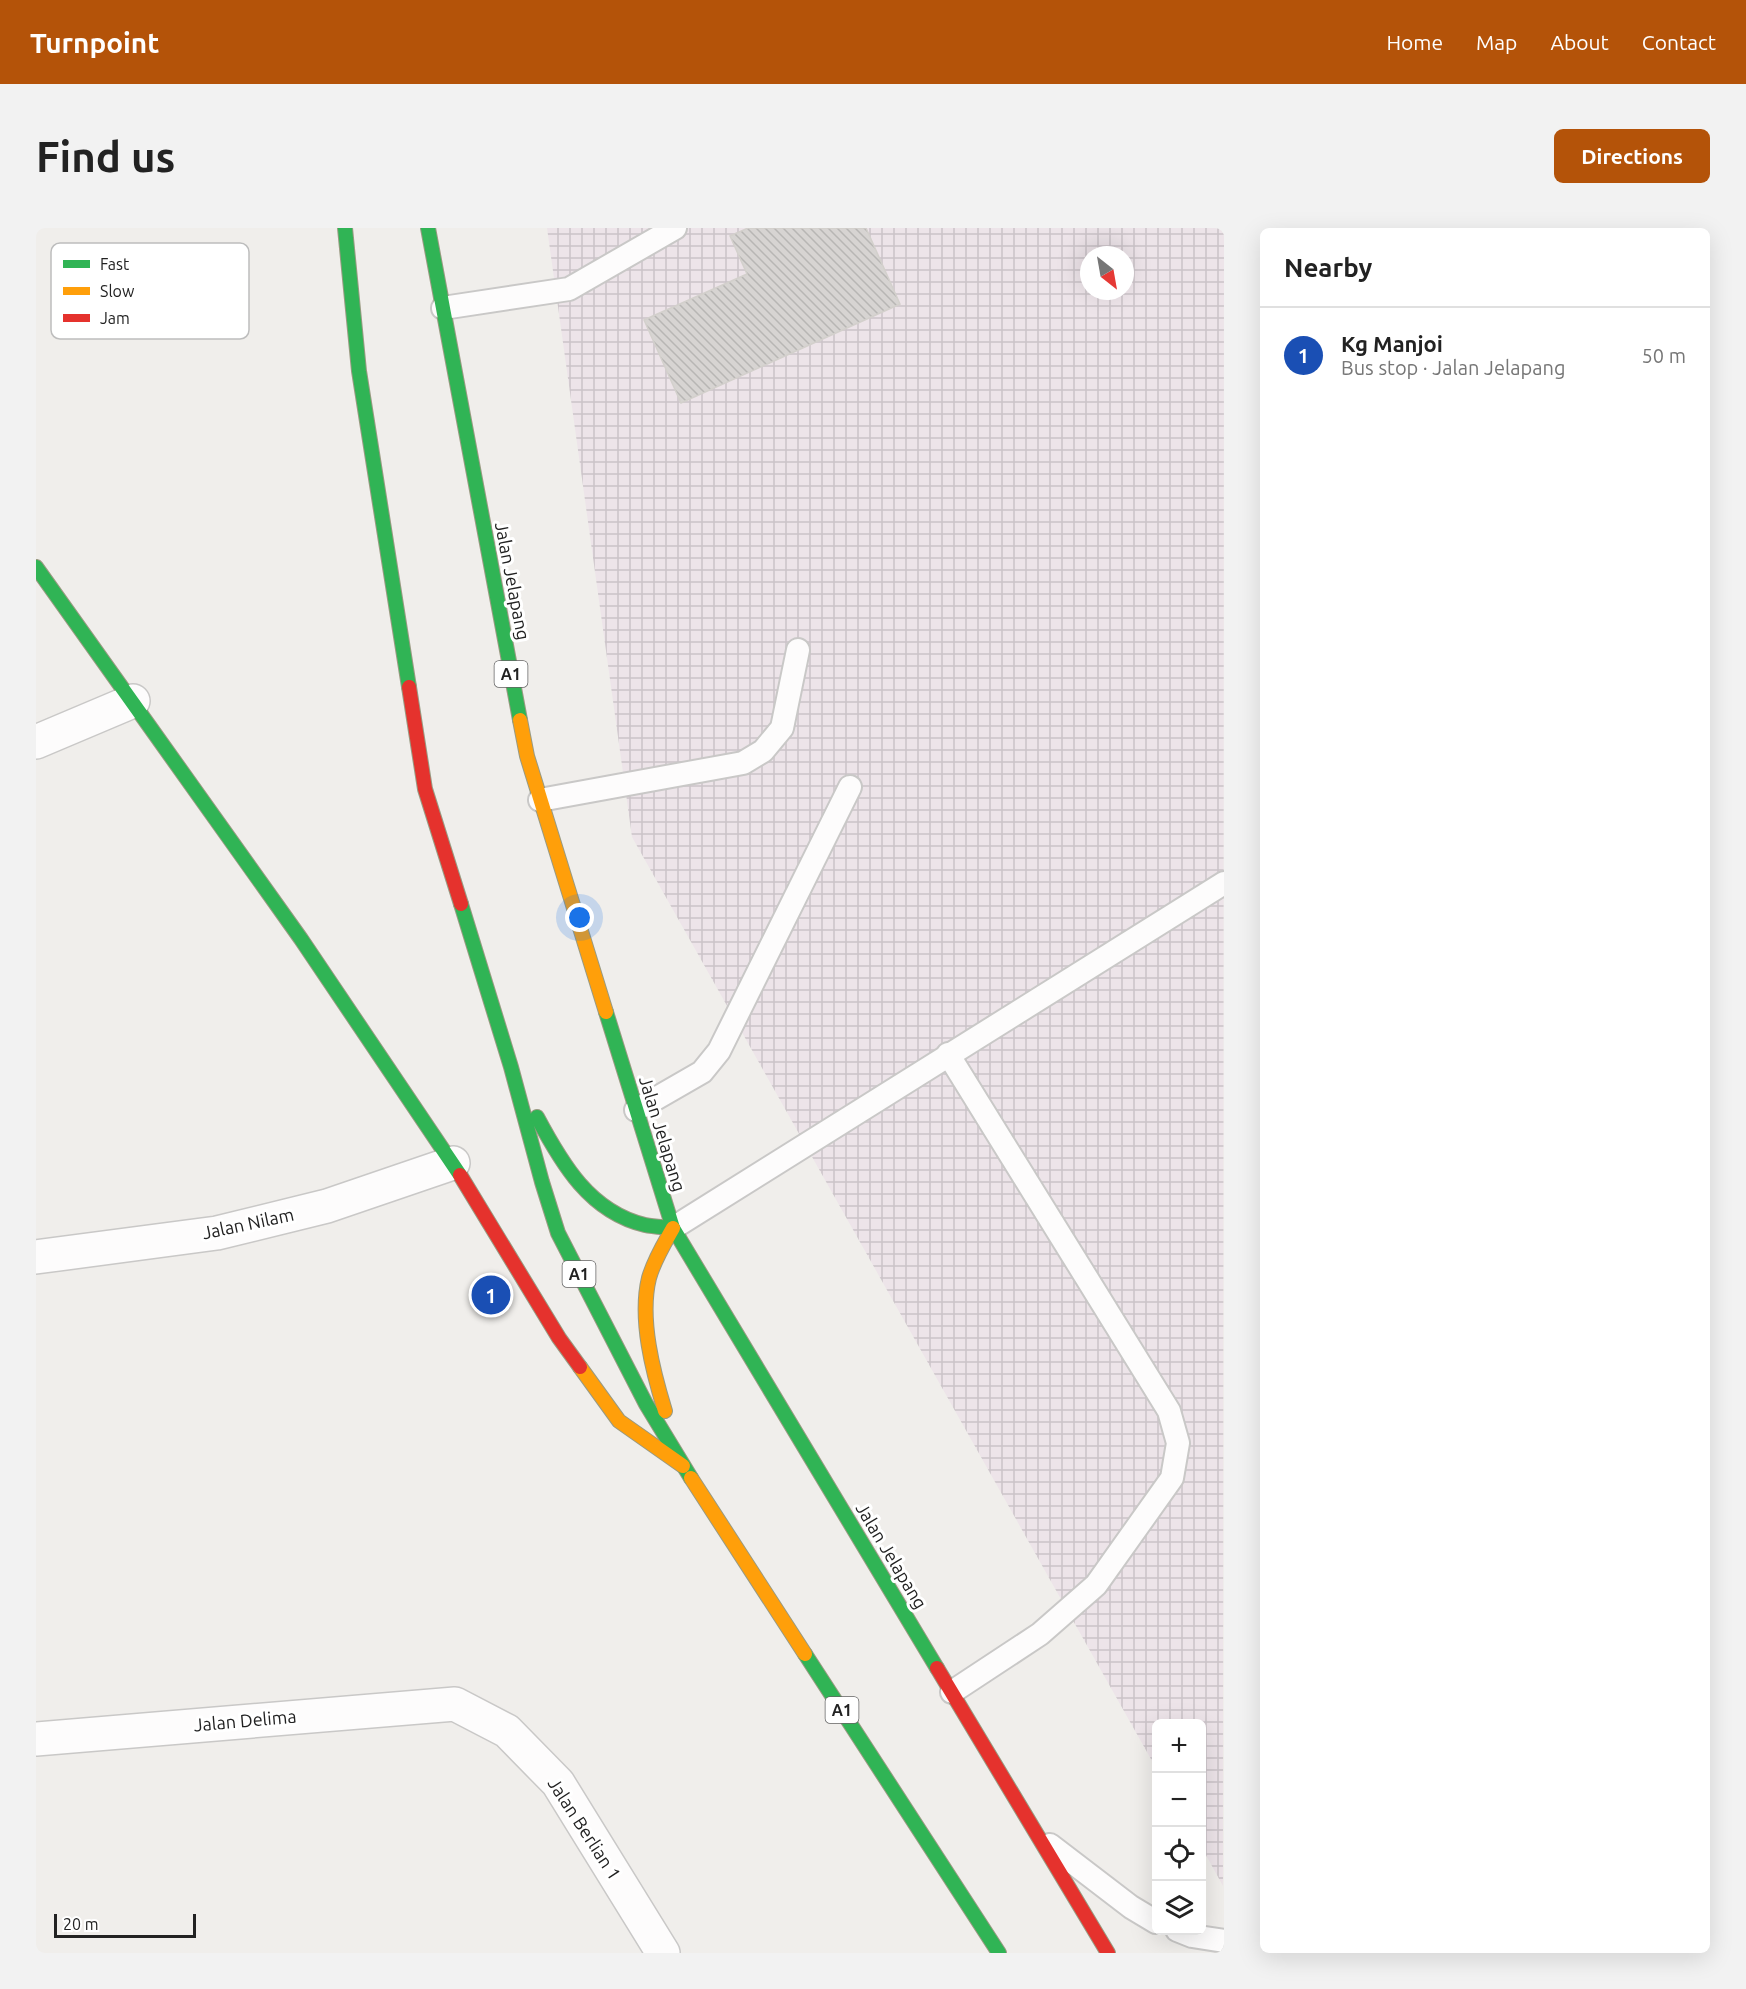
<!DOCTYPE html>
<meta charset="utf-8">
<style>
:root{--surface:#fff;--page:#f2f2f2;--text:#222;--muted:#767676;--line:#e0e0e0;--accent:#b45309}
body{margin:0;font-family:Ubuntu,sans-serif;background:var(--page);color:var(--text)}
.controls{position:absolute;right:18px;bottom:18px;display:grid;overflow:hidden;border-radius:9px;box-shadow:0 6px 24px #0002}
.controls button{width:54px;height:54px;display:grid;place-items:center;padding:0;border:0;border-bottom:2px solid var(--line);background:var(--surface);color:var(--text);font:30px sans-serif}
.compass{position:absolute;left:1044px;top:18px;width:54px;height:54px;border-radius:50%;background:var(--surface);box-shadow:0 6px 24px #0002;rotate:149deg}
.scale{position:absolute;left:18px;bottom:15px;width:142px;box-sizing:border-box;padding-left:6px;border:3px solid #222;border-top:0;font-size:16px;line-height:21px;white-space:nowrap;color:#222;-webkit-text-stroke:4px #fff;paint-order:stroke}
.you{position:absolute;left:544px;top:690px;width:21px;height:21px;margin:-15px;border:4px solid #fff;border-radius:50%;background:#1a73e8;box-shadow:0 0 0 9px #1a73e833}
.badge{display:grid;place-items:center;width:39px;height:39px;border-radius:50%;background:var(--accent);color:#fff;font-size:20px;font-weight:700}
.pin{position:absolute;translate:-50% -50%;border:3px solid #fff;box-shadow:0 2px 6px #0006}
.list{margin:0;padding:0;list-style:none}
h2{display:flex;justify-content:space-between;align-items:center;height:78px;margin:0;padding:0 24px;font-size:26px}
h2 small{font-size:20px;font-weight:400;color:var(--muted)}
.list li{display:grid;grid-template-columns:39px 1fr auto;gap:18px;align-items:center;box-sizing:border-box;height:96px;padding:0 24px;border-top:2px solid var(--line)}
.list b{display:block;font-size:22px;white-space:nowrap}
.list p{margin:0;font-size:20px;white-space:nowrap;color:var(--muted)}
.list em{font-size:20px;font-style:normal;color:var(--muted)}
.icon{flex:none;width:33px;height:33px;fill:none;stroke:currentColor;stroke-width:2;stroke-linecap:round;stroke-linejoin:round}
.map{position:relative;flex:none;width:1188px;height:1725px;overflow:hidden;border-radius:9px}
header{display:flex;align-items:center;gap:36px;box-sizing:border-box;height:84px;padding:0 30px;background:var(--accent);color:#fff}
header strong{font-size:28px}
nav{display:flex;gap:33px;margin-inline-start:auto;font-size:21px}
.intro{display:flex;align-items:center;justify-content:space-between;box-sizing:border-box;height:144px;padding:0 36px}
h1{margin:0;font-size:42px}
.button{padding:15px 27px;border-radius:9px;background:var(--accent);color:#fff;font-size:21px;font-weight:700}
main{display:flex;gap:36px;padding:0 36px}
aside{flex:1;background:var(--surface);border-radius:9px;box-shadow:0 6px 24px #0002}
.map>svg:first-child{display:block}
.industrial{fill:url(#industrial-grid);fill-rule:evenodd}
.building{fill:url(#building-back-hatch);stroke:#d3d0cc;stroke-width:1.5}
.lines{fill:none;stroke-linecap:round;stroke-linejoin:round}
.lane-casing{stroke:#c9c8c7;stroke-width:26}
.street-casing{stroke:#c9c8c7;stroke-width:36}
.fast-casing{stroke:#999a82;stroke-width:16}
.slow-casing{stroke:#999a82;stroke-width:16}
.jam-casing{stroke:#999a82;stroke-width:16}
.lane{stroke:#fdfcfc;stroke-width:22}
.street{stroke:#fdfcfc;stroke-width:33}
.fast{stroke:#30b455;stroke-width:14}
.slow{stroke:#ff9f0a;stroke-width:14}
.jam{stroke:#e5322d;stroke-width:14}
.labels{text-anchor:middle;stroke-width:6;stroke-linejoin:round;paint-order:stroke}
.shield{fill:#fff;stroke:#646464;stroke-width:1.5}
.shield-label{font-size:16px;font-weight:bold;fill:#222}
.street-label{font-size:18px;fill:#222;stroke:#fff}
.key{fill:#fff;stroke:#bdbdbd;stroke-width:1.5}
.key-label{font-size:16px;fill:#222}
</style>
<header>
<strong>Turnpoint</strong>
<nav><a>Home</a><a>Map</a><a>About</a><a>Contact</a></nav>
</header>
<div class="intro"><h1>Find us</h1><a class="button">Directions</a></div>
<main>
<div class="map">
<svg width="1188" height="1725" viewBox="0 0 1188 1725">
<defs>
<pattern id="industrial-grid" width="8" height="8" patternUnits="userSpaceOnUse" patternTransform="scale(1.5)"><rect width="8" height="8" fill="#ede4e9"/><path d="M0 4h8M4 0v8" fill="none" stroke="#cbc3c8"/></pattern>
<pattern id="building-back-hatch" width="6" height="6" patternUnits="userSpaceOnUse" patternTransform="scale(1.5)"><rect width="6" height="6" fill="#d7d4d2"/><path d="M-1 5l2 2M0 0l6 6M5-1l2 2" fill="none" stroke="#b8b6b4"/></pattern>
</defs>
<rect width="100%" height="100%" fill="#f0eeeb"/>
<path class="industrial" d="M511,0h677l-1,1658 -21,-38v-124h-46v44l-524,-931zM1053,27h36v36h-36z"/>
<polygon class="building" points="712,0 830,0 864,76 645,175 608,92 711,46 694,8"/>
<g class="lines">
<defs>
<g id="lane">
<polyline points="407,80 533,61 639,0"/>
<polyline points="504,572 707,535 727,523 746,500 762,422"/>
<polyline points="912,826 1133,1183 1142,1215 1136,1250 1060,1357 1004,1406 916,1464"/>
<polyline points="600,882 666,844 683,823 814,559"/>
<polyline points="637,1000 1188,655"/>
<polyline points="1014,1617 1095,1679 1120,1694"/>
<polyline points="1141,1702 1156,1708 1188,1713"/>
</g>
<g id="street">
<polyline points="0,514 97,473"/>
<polyline points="0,1029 181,1005 291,978 417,935"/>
<polyline points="0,1511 419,1476 471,1503 522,1555 627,1725"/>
</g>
<g id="fast">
<polyline points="309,0 323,143 373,459"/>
<polyline points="392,0 484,492"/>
<polyline points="0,339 265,711 424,947"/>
<polyline points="425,676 475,839 506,954 522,1005 610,1176 655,1250"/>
<polyline points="570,784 637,1000 901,1440"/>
<path d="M501,889c25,47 53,95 108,108 9,2 19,2 28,3"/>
<polyline points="769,1426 963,1725"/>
</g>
<g id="slow">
<polyline points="484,492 491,528 570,784"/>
<polyline points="544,1139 583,1193 647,1238"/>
<path d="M629,1183c-12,-39 -26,-92 -16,-133 5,-18 15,-34 24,-50"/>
<polyline points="655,1250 769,1426"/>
</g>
<g id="jam">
<polyline points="373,459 389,561 425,676"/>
<polyline points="424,947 523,1110 544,1139"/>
<polyline points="901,1440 1072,1725"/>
</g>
</defs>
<use href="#lane" class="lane-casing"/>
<use href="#street" class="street-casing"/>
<use href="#fast" class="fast-casing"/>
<use href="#slow" class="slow-casing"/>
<use href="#jam" class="jam-casing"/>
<use href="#lane" class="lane"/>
<use href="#street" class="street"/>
<use href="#fast" class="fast"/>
<use href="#slow" class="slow"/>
<use href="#jam" class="jam"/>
</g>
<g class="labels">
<g class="shield">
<rect x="458.5" y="433" width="33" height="26" rx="4.5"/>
<rect x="526.5" y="1033" width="33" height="26" rx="4.5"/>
<rect x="789.5" y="1469" width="33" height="26" rx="4.5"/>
</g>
<g class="shield-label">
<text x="475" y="452">A1</text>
<text x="543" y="1052">A1</text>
<text x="806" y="1488">A1</text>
</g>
<g class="street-label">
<text transform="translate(476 353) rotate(79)" y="6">Jalan Jelapang</text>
<text transform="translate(626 906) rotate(73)" y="6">Jalan Jelapang</text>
<text transform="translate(212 996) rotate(-12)" y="6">Jalan Nilam</text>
<text transform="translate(855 1328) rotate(59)" y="6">Jalan Jelapang</text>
<text transform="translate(209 1493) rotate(-5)" y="6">Jalan Delima</text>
<text transform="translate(548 1601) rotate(57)" y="6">Jalan Berlian 1</text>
</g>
</g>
<rect x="15" y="15" width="198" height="96" rx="9" class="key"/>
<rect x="27" y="32" width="27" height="8" fill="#30b455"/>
<rect x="27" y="59" width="27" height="8" fill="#ff9f0a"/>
<rect x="27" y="86" width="27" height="8" fill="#e5322d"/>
<g class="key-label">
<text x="64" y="42">Fast</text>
<text x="64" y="69">Slow</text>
<text x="64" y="96">Jam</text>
</g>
</svg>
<div class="controls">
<button>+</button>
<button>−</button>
<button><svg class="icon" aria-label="locate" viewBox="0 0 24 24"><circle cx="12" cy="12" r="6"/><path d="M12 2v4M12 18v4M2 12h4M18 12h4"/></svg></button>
<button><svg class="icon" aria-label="layers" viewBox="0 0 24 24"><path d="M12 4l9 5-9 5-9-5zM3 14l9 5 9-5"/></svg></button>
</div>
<svg class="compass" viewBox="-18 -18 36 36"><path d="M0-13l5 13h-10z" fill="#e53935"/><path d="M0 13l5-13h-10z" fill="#767676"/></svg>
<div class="scale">20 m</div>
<div class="you"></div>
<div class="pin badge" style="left:455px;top:1067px;background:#1a4fb4">1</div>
</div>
<aside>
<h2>Nearby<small></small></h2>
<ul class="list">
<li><span class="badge" style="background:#1a4fb4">1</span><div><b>Kg Manjoi</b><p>Bus stop · Jalan Jelapang</p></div><em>50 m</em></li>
</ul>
</aside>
</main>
